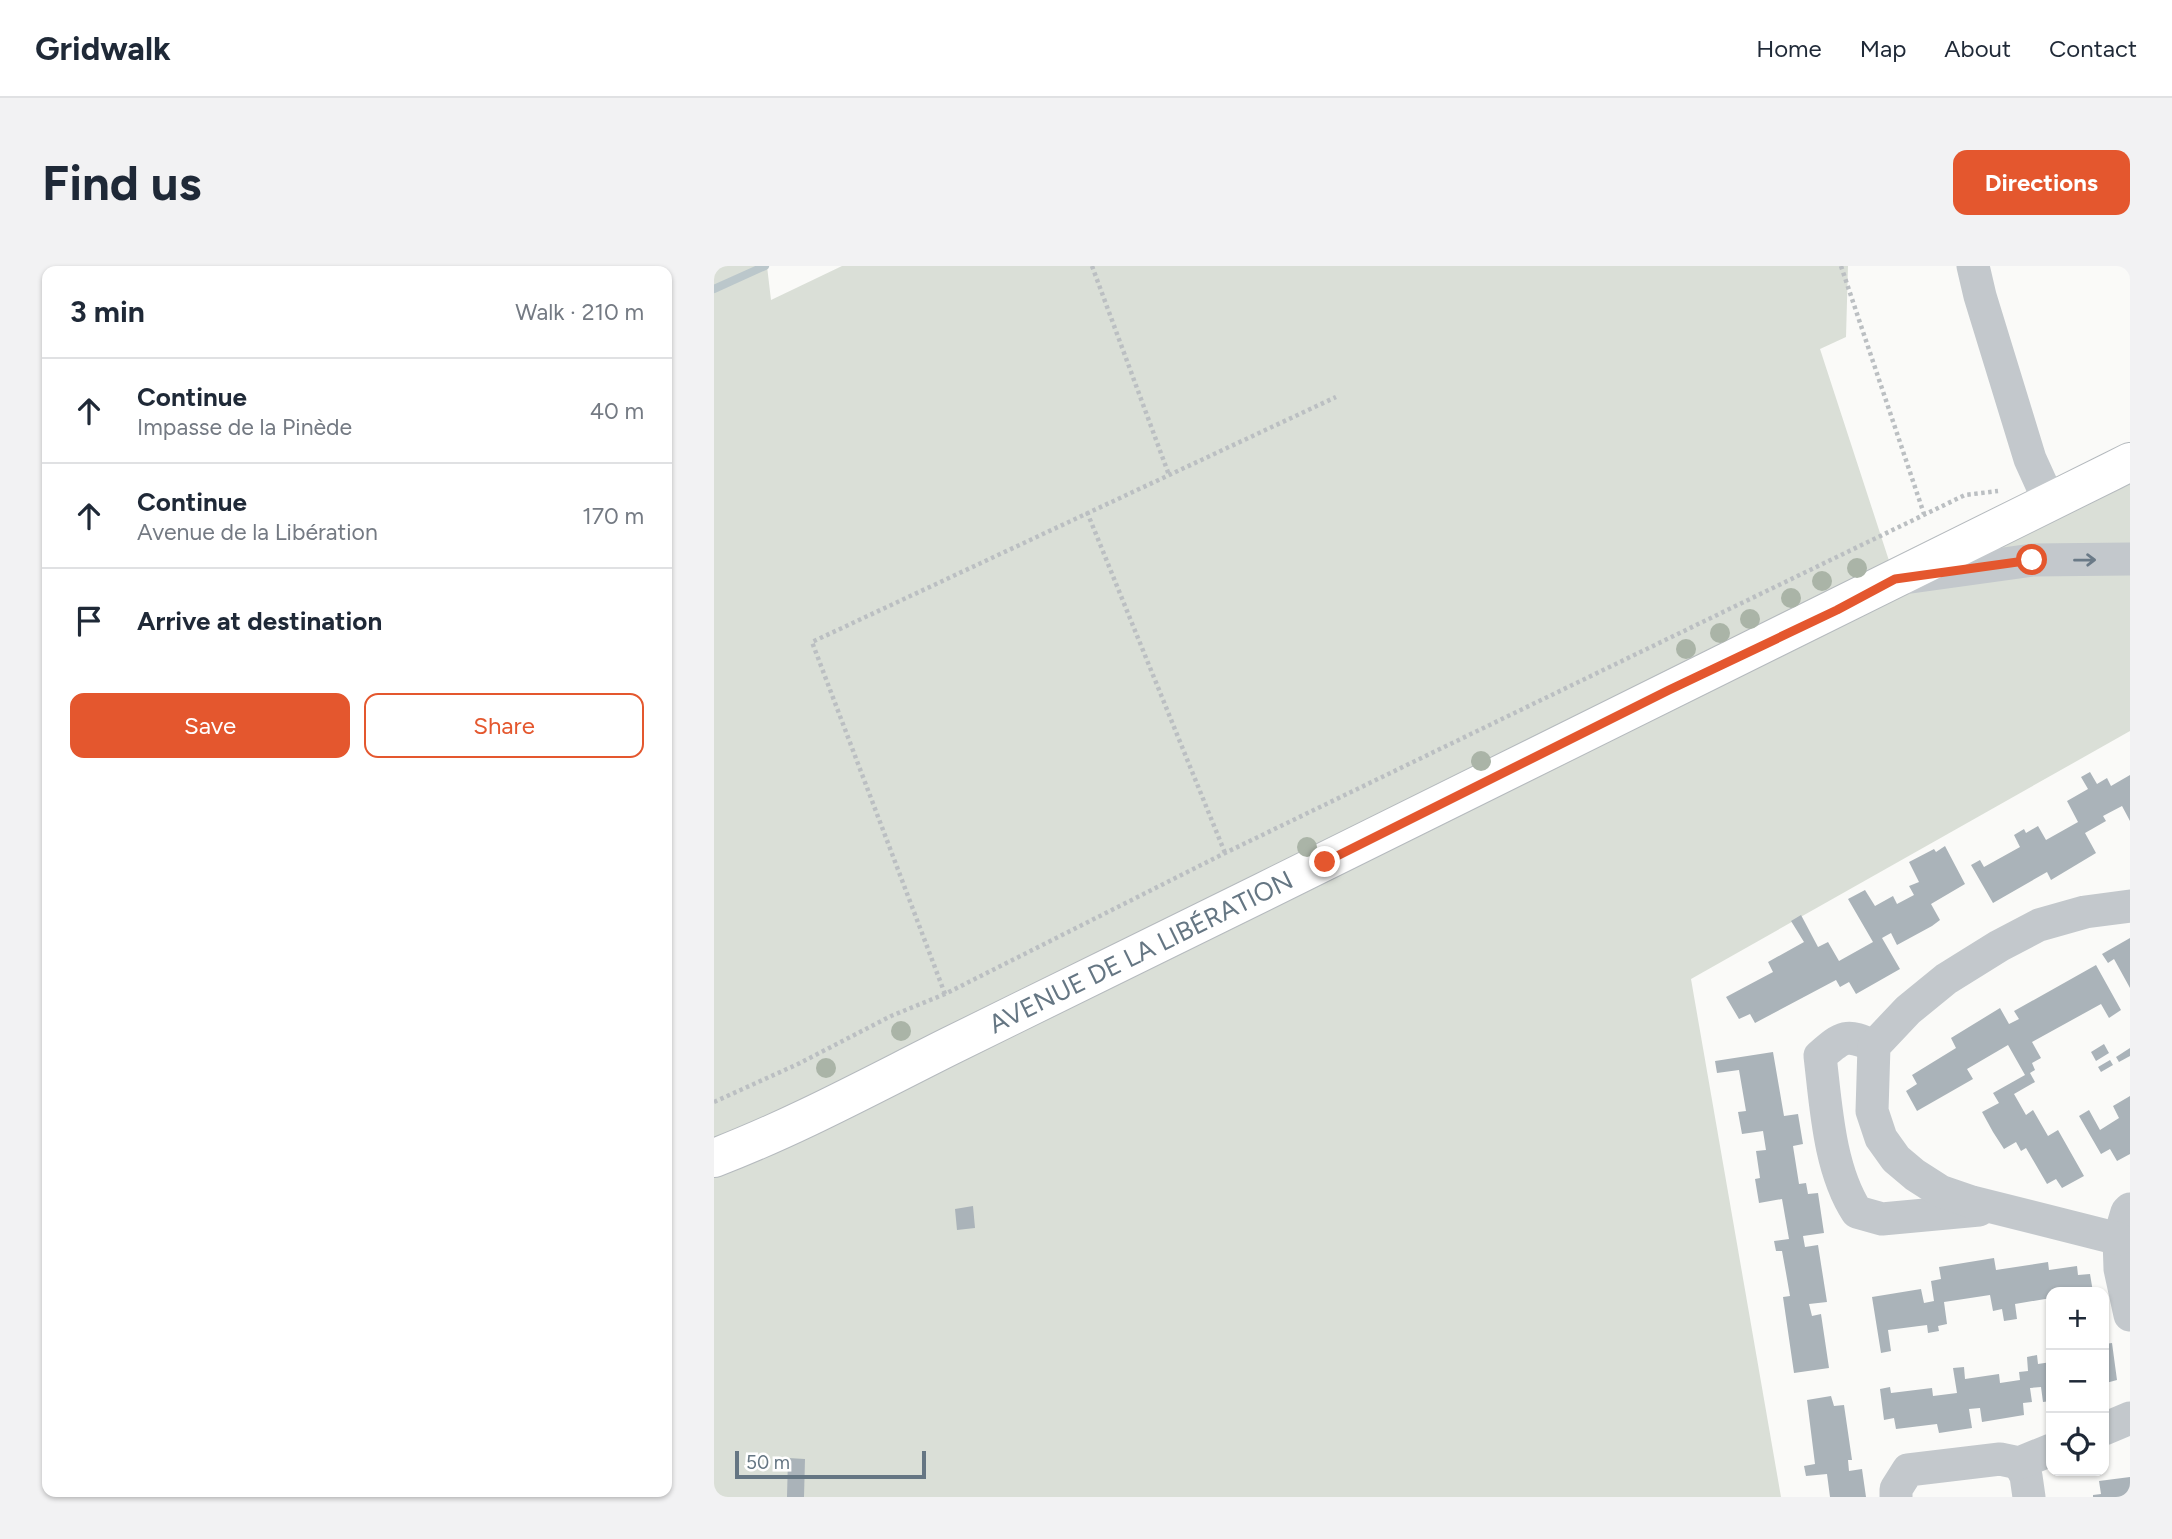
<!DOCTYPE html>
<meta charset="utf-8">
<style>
:root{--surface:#fff;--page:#f2f2f3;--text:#1f2937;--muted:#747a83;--line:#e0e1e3;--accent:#e4572e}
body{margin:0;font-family:Figtree,sans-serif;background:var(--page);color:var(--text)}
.controls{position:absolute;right:21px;bottom:21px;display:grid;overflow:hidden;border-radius:14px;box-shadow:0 2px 5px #0004}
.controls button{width:63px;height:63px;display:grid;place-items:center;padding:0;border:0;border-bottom:2px solid var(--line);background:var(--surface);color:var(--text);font:35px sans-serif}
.scale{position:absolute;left:21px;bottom:18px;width:191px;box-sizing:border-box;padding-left:7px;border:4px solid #657683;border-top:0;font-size:19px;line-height:24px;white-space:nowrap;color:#657683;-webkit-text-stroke:5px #fff;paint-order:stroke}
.stop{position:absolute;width:21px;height:21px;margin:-16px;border:5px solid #e4572e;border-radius:50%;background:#fff}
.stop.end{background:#e4572e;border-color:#fff;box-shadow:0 2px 7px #0008}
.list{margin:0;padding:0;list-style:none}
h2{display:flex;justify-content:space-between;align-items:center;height:91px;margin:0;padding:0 28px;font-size:30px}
h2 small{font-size:23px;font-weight:400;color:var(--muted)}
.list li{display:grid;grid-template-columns:46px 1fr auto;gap:21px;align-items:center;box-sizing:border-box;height:105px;padding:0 28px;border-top:2px solid var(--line)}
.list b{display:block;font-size:26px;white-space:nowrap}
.list p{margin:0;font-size:23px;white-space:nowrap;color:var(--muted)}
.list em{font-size:23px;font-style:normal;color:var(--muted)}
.actions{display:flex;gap:14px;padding:21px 28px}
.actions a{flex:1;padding:16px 0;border:2px solid var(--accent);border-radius:14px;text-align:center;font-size:24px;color:var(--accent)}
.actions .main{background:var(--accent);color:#fff}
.icon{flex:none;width:38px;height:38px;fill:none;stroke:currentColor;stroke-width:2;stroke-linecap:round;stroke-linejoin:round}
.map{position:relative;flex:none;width:1416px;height:1231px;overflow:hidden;border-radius:14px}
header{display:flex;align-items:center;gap:42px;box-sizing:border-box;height:98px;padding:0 35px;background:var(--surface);border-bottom:2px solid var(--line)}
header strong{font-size:33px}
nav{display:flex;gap:38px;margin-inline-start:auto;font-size:24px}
.intro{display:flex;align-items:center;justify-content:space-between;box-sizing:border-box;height:168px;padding:0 42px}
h1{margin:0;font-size:49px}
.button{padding:18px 32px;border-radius:14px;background:var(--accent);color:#fff;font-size:24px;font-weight:700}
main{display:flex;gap:42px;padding:0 42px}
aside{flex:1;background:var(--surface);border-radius:14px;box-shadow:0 2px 5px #0004}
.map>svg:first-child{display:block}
.green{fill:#dadfd7}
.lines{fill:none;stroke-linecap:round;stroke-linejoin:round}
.stream{stroke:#bbc7cb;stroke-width:8}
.building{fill:#aab3b9}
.major-casing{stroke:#b5babe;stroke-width:40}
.path{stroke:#bbbfc2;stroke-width:4.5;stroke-dasharray:3.5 3.5;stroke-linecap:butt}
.minor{stroke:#c3c8cc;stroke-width:33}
.major{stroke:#fff;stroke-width:38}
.tree{fill:#aab4a7}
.oneway{stroke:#6a7a87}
.route{stroke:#e4572e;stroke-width:9}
.labels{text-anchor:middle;stroke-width:7;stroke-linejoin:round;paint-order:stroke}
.street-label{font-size:26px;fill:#657683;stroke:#fff}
</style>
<header>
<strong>Gridwalk</strong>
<nav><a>Home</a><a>Map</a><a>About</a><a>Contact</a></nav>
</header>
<div class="intro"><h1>Find us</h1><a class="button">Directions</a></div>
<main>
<aside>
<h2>3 min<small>Walk · 210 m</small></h2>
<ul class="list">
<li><svg class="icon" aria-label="ahead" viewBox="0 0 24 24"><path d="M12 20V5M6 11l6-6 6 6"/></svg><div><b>Continue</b><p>Impasse de la Pinède</p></div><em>40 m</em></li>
<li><svg class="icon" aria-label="ahead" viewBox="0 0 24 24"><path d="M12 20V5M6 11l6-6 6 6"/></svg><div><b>Continue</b><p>Avenue de la Libération</p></div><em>170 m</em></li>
<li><svg class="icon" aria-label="arrive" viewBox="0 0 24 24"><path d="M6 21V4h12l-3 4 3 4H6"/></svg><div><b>Arrive at destination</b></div></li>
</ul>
<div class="actions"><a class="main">Save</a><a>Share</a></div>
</aside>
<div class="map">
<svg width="1416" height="1231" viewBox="0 0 1416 1231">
<rect width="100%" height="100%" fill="#fafaf8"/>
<polygon class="green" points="0,0 53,0 57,34 128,0 1134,0 1132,71 1106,83 1181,313 1416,196 1416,465 977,713 1067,1231 0,1231"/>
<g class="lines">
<polyline class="stream" points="0,23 51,0"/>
</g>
<g class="building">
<polygon points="1376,506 1383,518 1393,512 1397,520 1416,509 1416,555 1408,540 1389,550 1392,555 1371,567 1382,587 1337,614 1333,606 1279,637 1257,599 1266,594 1270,601 1306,581 1300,569 1310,563 1312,567 1324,560 1332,574 1364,556 1353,535 1374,523 1367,511"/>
<polygon points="1231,580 1251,618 1217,638 1226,654 1218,660 1183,679 1177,667 1168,672 1186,703 1142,728 1135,716 1126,721 1122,714 1041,757 1036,748 1025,753 1012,731 1059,706 1054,696 1090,676 1077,655 1087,649 1104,681 1114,676 1125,695 1159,676 1134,633 1151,624 1161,640 1179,630 1183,638 1200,629 1195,620 1205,616 1195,596 1220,583 1222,586"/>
<polygon points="1416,672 1416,722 1400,693 1394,697 1388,688"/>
<polygon points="1382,699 1407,744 1395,752 1387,738 1318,776 1327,792 1318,797 1321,804 1316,807 1321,816 1300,828 1312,849 1319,844 1334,870 1344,864 1370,910 1348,922 1342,913 1333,918 1312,882 1307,885 1302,876 1290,883 1279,866 1268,846 1285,837 1279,827 1311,809 1294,779 1253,803 1259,813 1203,845 1192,825 1203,818 1198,809 1242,782 1237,772 1286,742 1295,758 1305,753 1300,745"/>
<polygon points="1390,778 1395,787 1382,795 1377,786"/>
<polygon points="1416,782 1416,790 1405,796 1402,791"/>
<polygon points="1059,786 1070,850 1084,848 1089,878 1079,880 1085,918 1092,917 1094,928 1104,927 1110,967 1089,970 1091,981 1104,979 1113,1036 1095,1038 1098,1050 1107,1048 1115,1102 1080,1107 1069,1031 1076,1030 1072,1007 1068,985 1062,985 1060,975 1075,973 1068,933 1045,937 1041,913 1046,912 1042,885 1052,884 1049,865 1028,868 1024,846 1032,845 1025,804 1003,807 1001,795"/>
<polygon points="1396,794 1399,799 1387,806 1384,801"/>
<polygon points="1416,830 1416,888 1403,895 1396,883 1387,888 1365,850 1375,844 1386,864 1405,852 1399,840"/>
<polygon points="259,940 261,962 243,964 241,943"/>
<polygon points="1280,992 1282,1004 1334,996 1335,1004 1363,1000 1364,1009 1376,1008 1379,1026 1337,1026 1337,1032 1301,1038 1303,1053 1290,1055 1288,1043 1279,1045 1276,1029 1230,1036 1233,1058 1224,1060 1225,1065 1214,1067 1213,1059 1174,1064 1177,1085 1167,1087 1158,1031 1207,1023 1210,1037 1220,1035 1217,1015 1227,1013 1225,1001"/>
<polygon points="1398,1077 1403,1114 1392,1117 1392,1124 1390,1124 1390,1078"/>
<polygon points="1323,1089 1324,1098 1337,1096 1337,1135 1329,1136 1327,1121 1316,1122 1318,1136 1309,1137 1310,1149 1268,1156 1266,1142 1255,1143 1258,1162 1225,1167 1223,1158 1182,1163 1180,1152 1170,1154 1166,1123 1176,1121 1177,1127 1218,1122 1219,1130 1243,1127 1239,1102 1250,1101 1251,1113 1285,1108 1286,1117 1306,1114 1305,1106 1314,1105 1313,1091"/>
<polygon points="1117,1130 1120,1140 1130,1139 1138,1194 1134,1194 1135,1205 1148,1203 1152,1231 1116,1231 1113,1208 1092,1210 1090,1200 1101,1198 1093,1134"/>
<polygon points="74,1192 91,1193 90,1231 73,1231"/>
<polygon points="1416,1211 1416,1231 1379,1231 1379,1229 1387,1228 1385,1215"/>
</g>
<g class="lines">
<defs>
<g id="major">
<path id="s1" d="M0,892c81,-31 158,-73 236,-112 104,-52 209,-102 313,-154 289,-144 579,-285 867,-430"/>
</g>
</defs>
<use href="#major" class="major-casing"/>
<g class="path">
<polyline points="378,0 455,209"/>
<polyline points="1127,0 1210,248"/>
<polyline points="373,246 511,587"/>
<polyline points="231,728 98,376 622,131"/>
<polyline points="0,836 84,798 177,750 231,728 511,587 1251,229 1284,225"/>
</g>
<g class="minor">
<polyline points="1259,0 1266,30 1316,193 1336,237"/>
<polyline points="1197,311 1318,294 1416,293"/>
<path d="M1160,780c-28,-13 -31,-10 -54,10 6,50 9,113 37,156l25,7 97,-9"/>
<polyline points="1416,943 1413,946 1405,973 1406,1003 1416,1049"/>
<polyline points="1405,973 1258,936 1226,925 1201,909 1182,893 1167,872 1158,845 1160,780 1194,744 1232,713 1285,680 1325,659 1371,646 1416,640"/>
<polyline points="1390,1163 1416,1152"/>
<polyline points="1305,1197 1312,1210 1315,1231"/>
<polyline points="1182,1231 1182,1223 1194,1204 1286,1193 1305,1197 1337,1184"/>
</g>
<use href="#major" class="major"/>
</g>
<g class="tree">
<circle cx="1143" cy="302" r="10"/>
<circle cx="1108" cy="315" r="10"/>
<circle cx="1077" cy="332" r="10"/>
<circle cx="1036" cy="353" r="10"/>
<circle cx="1006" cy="367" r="10"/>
<circle cx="972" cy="383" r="10"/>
<circle cx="767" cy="495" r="10"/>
<circle cx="593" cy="581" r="10"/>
<circle cx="187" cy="765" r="10"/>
<circle cx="112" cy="802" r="10"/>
</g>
<defs><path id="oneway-shaft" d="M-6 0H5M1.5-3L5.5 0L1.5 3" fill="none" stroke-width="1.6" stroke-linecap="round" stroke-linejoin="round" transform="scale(1.75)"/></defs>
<use class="oneway" href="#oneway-shaft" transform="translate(1371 294) rotate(-1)"/>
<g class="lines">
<polyline class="route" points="611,596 955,424 1123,344 1181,313 1318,294"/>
</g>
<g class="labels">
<g class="street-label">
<text dy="9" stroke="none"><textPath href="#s1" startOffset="474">AVENUE DE LA LIBÉRATION</textPath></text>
</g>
</g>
</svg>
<div class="controls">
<button>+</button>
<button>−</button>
<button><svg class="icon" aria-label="locate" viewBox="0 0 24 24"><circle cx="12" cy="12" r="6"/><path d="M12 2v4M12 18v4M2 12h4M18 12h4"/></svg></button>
</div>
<div class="scale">50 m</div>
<div class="stop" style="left:1318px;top:294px"></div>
<div class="stop end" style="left:611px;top:596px"></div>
</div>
</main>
